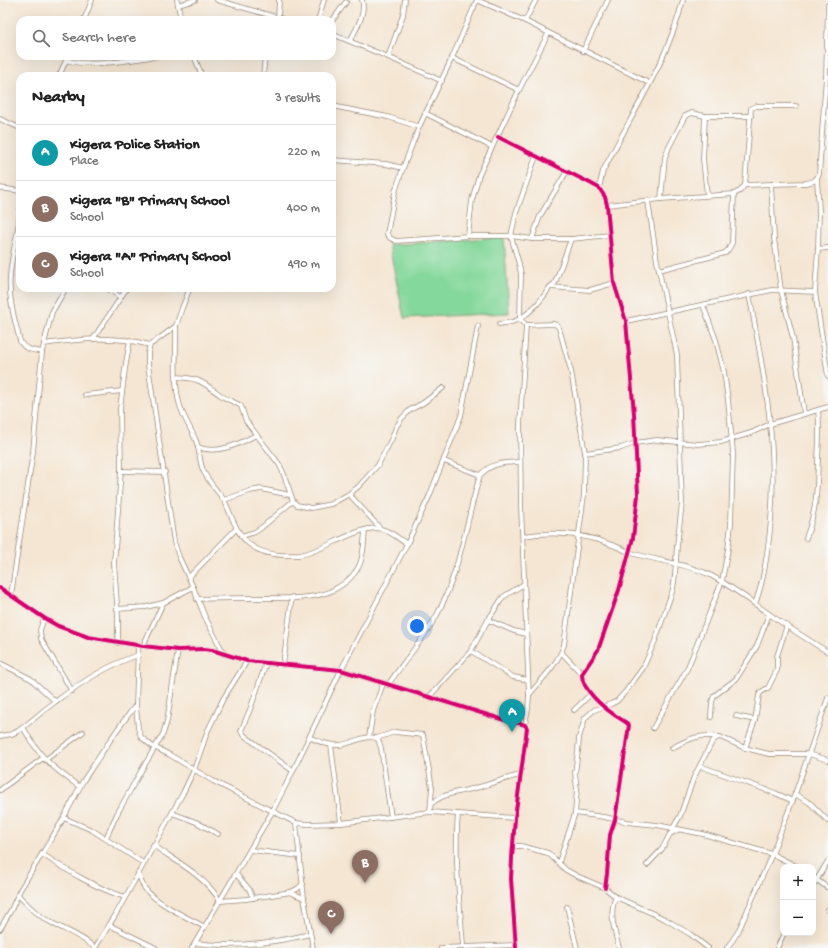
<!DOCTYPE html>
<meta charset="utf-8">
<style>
:root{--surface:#fff;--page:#f2f2f2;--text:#222;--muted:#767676;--line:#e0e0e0;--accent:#1f6fb2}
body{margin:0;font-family:"Gochi Hand",sans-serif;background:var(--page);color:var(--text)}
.controls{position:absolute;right:12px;bottom:12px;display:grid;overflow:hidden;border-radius:8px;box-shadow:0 4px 16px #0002}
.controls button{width:36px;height:36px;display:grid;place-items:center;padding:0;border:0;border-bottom:1px solid var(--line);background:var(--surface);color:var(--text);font:20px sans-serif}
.you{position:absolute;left:417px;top:626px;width:14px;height:14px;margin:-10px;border:3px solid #fff;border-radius:50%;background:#1a73e8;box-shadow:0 0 0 6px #1a73e833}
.badge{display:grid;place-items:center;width:26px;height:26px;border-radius:50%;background:var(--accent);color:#fff;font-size:13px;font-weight:700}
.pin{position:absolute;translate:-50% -33px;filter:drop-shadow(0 1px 2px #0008)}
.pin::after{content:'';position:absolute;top:21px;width:14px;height:12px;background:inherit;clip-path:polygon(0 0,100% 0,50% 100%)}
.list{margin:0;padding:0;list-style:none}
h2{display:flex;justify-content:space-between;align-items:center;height:52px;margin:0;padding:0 16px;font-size:17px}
h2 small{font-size:13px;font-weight:400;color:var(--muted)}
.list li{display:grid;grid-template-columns:26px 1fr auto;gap:12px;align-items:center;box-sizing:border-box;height:56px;padding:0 16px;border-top:1px solid var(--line)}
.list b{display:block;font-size:15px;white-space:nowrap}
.list p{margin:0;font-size:13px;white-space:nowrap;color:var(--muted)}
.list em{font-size:13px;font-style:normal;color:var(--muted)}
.icon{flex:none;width:22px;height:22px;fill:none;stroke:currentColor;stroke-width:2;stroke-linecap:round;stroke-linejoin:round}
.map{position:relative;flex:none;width:828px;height:948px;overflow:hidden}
.search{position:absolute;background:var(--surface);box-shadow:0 4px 16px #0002;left:16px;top:16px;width:320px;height:44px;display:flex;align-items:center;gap:10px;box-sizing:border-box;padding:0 14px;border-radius:12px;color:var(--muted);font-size:15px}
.panel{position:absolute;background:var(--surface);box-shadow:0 4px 16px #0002;left:16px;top:72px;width:320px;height:220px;border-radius:12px}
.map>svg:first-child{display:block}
.green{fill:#84d89b;stroke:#60815c}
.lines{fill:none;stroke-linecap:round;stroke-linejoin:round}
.minor-casing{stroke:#988878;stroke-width:5.5}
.minor{stroke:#fff;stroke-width:4}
.cycleway-casing{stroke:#f6f6f2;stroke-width:6}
.cycleway{stroke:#d6006c;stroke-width:4}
</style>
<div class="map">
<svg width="828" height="948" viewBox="0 0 828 948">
<rect width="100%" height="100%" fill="#f6f6f2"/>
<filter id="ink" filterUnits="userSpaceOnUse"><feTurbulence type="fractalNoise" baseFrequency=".025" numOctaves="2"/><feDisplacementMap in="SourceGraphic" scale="8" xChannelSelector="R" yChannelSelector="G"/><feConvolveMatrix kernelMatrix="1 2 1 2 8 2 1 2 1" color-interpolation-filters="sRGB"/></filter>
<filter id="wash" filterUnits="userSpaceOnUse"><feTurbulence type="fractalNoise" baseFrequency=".012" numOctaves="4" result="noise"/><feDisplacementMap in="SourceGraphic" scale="16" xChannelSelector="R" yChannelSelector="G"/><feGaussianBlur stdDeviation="0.9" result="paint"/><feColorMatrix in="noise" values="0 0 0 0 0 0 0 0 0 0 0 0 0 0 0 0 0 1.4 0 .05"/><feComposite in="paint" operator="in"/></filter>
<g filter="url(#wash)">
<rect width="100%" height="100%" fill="#f5e6d3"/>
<polygon class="green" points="504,237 509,313 404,318 389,245"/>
</g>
<g filter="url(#ink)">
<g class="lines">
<defs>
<g id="minor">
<polyline points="177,0 181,20"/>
<polyline points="217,0 286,20"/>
<polyline points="477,0 452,58 419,127 403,168 395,192 387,234 390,238 396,241 468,236 511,236 532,239 571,239 610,235"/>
<polyline points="477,0 525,21 649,83"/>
<polyline points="178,5 195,0"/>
<polyline points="278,19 279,0"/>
<polyline points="84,20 92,0"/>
<polyline points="318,20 324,0"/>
<polyline points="332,21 346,2"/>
<polyline points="525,21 536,0"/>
<polyline points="332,34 388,57 442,81"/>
<path d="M350,41c6,-12 16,-27 12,-41"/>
<polyline points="583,51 608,0"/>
<polyline points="194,56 202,76"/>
<polyline points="388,57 403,15 405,0"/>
<polyline points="452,58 519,90"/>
<path d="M66,60c23,8 66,0 91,-4"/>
<polyline points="59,76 68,56"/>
<polyline points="263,76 265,56"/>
<polyline points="332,106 388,117 419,127"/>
<polyline points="425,113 492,147"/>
<polyline points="705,116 703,159 707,195"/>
<polyline points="0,119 20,128"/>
<path d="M498,137l90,45 11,6 6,9 2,8 7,78 12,38 8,93 4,81 -5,43 -14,52 -21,60 -16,24c-1,15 22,34 34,42 4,3 9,5 13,9l-14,95 -5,15 -3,39 -2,14"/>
<polyline points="332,160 386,164 403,168"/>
<polyline points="817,179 819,210 818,249 815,292 828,376"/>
<polyline points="771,184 774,238 781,290 793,338 804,413"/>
<path d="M745,185l61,-2c7,-1 10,-2 13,-9l7,-97 2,-72"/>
<polyline points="0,188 20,191"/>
<path d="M599,188l4,-17c28,-56 65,-110 80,-171"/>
<polyline points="661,199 665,157 669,147 685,116 692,113 705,116 751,116"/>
<polyline points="607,205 661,199 734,194 740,191 745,185 751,108 757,106 796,106"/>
<path d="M20,210c-1,23 -9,44 -10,67 -2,21 5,44 10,64 4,9 13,9 22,11"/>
<polyline points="468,236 472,200 479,175 519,90 548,34"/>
<polyline points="532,239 540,216 567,171"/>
<polyline points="818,249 828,248"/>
<polyline points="659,270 725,253 728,250 732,243 734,194"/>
<polyline points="550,287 555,283 571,239"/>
<polyline points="107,288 120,297"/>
<polyline points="190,288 182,308 176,326 150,345 148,353 148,365 174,542 179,557 193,587 205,617 224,654"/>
<path d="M749,294c16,83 31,160 20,245 -3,22 -6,44 -14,65"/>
<polyline points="626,321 772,290 815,292"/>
<polyline points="499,324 512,322 520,319 521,274 519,264 511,236 516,213 536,156"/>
<path d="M526,325l27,-1 4,1 2,3 12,43 14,82 -1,42 -20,150c-6,19 -23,35 -35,50"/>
<path d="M176,326c1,25 -3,52 3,76 3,14 12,26 17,39 4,9 3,20 7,29 5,12 14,20 21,30 8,15 11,32 25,44 13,11 34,12 50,11 22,-2 63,-32 82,-26 10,2 18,10 26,15"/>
<polyline points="93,339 127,288"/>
<path d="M44,344c37,-5 69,-9 106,1"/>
<path d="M176,377c25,1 27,6 46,19 6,4 13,6 19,10l5,15 33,43 4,8 10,29 4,4 14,3 20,-4 18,-10 9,-7 20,-22 14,-27 4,-11 6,-9 8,-8 13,-7 20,-15"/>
<polyline points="85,395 122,391"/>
<path d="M198,447c19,8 41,-3 58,-12"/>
<polyline points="585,453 621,448 635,443 657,440 698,444 721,442 751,433 770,424 828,407"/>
<polyline points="444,461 480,475"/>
<polyline points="121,471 165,472"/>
<polyline points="349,494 380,528"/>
<polyline points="224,500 250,491 261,489 290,495"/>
<polyline points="241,536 255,532 261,528 293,501"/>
<path d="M523,536c31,-5 60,-3 89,9 7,2 13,6 20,8 25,8 52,10 76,21 22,11 41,26 61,40 19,13 39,26 59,38"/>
<path d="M806,538c11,-30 11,-48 12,-79 1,-16 2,-32 0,-49"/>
<polyline points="189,577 236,529"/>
<polyline points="0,588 44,618 58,626 88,637 143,646 178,650 204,649 212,650 247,661 341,670 501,719 519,723 525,725 527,728 515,818 512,858 511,879 516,948"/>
<polyline points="11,595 33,452 42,352 52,312 66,288"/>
<path d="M197,599c21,-1 41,-1 62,-1 22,0 49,2 70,-6 11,-5 24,-14 30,-26 5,-10 5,-24 6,-36"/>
<polyline points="117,609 146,607 163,603 193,587"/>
<polyline points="44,618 40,630 41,639 72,691"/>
<polyline points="488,620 514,631 526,634"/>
<polyline points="118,643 118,617 114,563 121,471 120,409 125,369 130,340"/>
<polyline points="138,646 136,706 138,728 141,737 152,746 170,755 213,781 296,823 304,898 313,948"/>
<polyline points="143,646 163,603"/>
<polyline points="471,651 513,677 528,680"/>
<polyline points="562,653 582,674"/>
<polyline points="0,663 31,679 55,701"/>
<polyline points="266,663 251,707 241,731 245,736 293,771"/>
<polyline points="283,665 292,597"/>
<path d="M388,685c16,-24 35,-45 49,-70 23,-44 29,-93 43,-140 13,-13 23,-12 40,-13"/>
<polyline points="429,697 471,651 488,620 503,597 524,584"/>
<polyline points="574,710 591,694"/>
<polyline points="736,716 755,720"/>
<polyline points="711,717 712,702 714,696 736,679 757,646 769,614"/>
<path d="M525,725l3,-16 1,-13 -8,-190 -1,-81 6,-100 -6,-6c13,-9 22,-19 30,-32l40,3 24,-7"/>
<path d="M23,727c16,30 30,41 57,60"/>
<polyline points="653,728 687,669 692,657 722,581 728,549 731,524 733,453 728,400 724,372 716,340 703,305"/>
<path d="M0,736l12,-2 6,-3c13,-9 24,-20 37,-29 25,-19 53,-37 83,-47"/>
<path d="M309,737c11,5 20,9 31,8 12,-1 27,-12 38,-6l3,9 10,69"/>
<polyline points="369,737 373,711 383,684"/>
<polyline points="377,738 395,732 423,735 432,788 430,812"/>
<polyline points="331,745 341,823"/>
<path d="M672,748c18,-10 27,-14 47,-11"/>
<polyline points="745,748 755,720 759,695 761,692 768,688 777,670 777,656 787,625"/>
<polyline points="45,760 83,732"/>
<polyline points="700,766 775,793 793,801"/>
<polyline points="0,790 43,758"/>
<polyline points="795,794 810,803 828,821"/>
<path d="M432,803c12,-10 28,-11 44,-15 15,-4 29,-10 45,-13"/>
<polyline points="172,813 196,822 218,834"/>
<polyline points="575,813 604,817 627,822 657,825 703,834 772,854 798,867"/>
<path d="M458,814c-4,44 2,88 5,132"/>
<polyline points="64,818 92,830 143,863"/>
<polyline points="296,823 307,824 341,823 430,812 515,818"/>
<polyline points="673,828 680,816 694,777 712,742 716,738 720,737 745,748 769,754 809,754 828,760"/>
<polyline points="106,838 117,814 141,771 163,734 167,721 178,650"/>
<path d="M153,845c24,17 52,31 67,56l26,-2 45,-7 6,-3 6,-5"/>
<polyline points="513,846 521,846 548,853 566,870 577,876 605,888 616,897 665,919 690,934 708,948"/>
<polyline points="250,850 300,856"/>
<path d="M42,854c26,17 53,34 83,43"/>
<polyline points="559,862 575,813 577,789 575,773 578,751 579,738 585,718 594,710 611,704 617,701 626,691 643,668 655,641 673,589 675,575 677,546 682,503 677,355 657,261 648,201"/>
<polyline points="647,865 662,849 670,834 678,830"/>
<path d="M138,873c2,5 4,12 8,17 12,14 42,28 59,37"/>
<polyline points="236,874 249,889 253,898"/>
<polyline points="813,877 828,888"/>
<polyline points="813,886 828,861"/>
<polyline points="289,892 304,898"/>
<path d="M18,895c10,10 20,21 34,28 15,8 30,13 43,25"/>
<path d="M616,897c-8,15 -1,36 3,51"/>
<polyline points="567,907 577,948"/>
<polyline points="828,909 828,910"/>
<polyline points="109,925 156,948"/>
<polyline points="0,929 11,910 20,890 62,821 83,781 117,730 135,706"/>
<path d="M195,943c39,5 78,0 115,-9"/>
<polyline points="95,948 116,914 183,793 194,770 208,730 215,716 223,699 247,661"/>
<polyline points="192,948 272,812 293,771 341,670 407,544 429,497 461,416 478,326"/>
<polyline points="441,948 515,945"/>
<polyline points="727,948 738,932 772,854 795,794 828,698"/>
<polyline points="777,948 784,933"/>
</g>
</defs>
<use href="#minor" class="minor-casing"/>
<use href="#minor" class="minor"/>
<defs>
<g id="cycleway">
<path d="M498,137l90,45 11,6 6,9 2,8 7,78 12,38 8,93 4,81 -5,43 -14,52 -21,60 -16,24c-1,15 22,34 34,42 4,3 9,5 13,9l-14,95 -5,15 -3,39 -2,14"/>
<polyline points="0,588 44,618 58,626 88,637 143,646 178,650 204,649 212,650 247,661 341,670 501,719 519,723 525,725 527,728 515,818 512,858 511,879 516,948"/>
</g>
</defs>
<use href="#cycleway" class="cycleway-casing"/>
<use href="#cycleway" class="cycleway"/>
</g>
</g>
</svg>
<div class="controls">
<button>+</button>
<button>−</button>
</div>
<div class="you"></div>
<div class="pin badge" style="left:512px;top:732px;background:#0f9aa8">A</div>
<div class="pin badge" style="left:365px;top:883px;background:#8d6e63">B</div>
<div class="pin badge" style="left:331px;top:934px;background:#8d6e63">C</div>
<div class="search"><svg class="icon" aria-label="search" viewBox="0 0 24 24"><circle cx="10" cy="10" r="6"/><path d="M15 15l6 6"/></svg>Search here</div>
<section class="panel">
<h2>Nearby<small>3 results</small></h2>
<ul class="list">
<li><span class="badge" style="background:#0f9aa8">A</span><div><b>Kigera Police Station</b><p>Place</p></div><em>220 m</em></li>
<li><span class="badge" style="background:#8d6e63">B</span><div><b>Kigera &quot;B&quot; Primary School</b><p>School</p></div><em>400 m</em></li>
<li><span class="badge" style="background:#8d6e63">C</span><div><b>Kigera &quot;A&quot; Primary School</b><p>School</p></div><em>490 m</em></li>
</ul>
</section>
</div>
